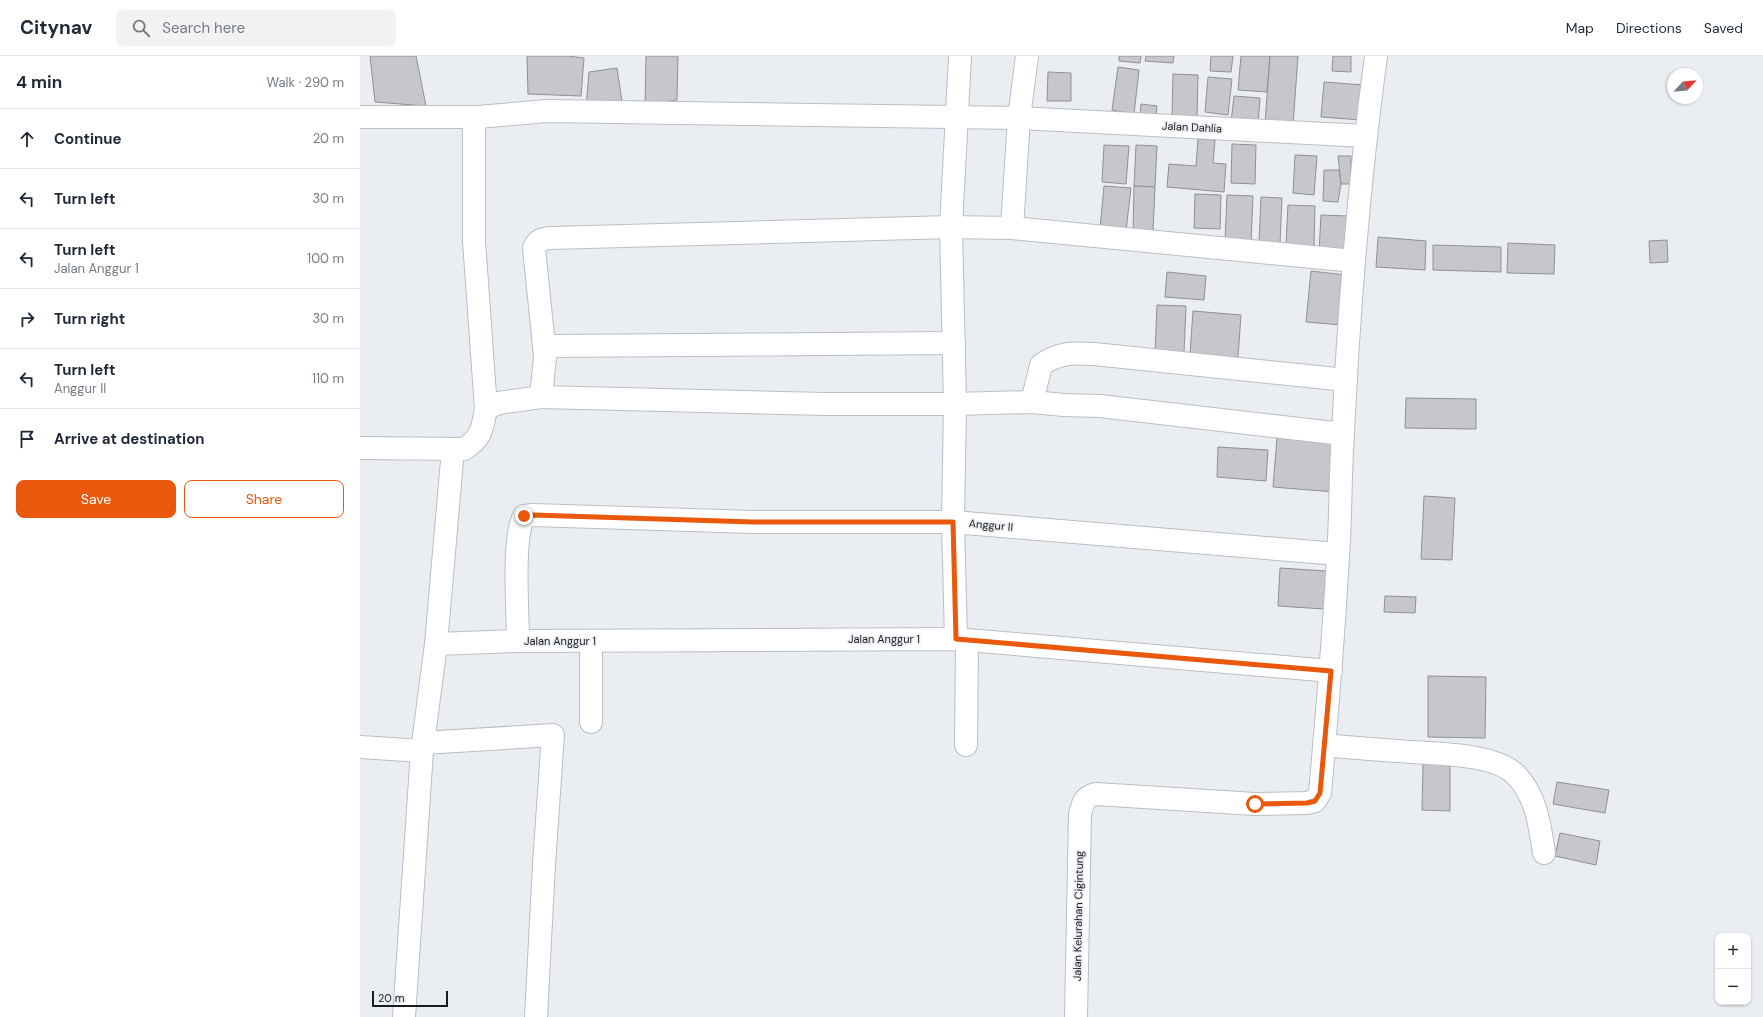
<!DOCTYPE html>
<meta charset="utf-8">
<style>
:root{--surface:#fff;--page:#f2f2f3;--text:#1f2937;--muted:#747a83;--line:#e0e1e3;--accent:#ea580c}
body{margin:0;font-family:"DM Sans",sans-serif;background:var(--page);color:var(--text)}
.controls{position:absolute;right:12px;bottom:12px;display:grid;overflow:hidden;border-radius:8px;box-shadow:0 1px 3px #0004}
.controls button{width:36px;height:36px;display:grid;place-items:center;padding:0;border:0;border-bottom:1px solid var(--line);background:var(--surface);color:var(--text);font:20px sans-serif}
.compass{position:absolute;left:1307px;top:12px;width:36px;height:36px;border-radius:50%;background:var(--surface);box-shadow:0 1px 3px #0004;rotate:64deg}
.scale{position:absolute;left:12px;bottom:10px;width:76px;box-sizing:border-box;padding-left:4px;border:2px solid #1a1b1d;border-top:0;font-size:11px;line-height:14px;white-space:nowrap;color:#1a1b1d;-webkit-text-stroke:3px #eaeef3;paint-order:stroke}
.stop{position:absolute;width:12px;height:12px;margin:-9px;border:3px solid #ea580c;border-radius:50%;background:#fff}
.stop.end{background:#ea580c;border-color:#fff;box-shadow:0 1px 4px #0008}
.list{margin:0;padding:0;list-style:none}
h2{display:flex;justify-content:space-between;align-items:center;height:52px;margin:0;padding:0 16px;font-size:17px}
h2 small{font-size:13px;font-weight:400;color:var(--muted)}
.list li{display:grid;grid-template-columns:26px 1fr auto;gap:12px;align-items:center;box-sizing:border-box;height:60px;padding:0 16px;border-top:1px solid var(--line)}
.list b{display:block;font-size:15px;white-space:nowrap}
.list p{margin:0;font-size:13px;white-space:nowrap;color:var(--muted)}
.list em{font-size:13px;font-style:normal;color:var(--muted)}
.actions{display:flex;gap:8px;padding:12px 16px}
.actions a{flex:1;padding:9px 0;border:1px solid var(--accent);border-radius:8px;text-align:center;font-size:14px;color:var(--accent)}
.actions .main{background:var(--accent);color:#fff}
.icon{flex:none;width:22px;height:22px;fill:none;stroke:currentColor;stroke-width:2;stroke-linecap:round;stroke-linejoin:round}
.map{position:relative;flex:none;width:1403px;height:961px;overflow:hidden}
header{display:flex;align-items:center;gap:24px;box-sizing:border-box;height:56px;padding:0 20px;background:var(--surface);border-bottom:1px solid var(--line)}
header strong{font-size:19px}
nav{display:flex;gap:22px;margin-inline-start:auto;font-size:14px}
.search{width:280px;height:36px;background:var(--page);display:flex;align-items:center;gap:10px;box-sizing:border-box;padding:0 14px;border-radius:8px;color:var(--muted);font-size:15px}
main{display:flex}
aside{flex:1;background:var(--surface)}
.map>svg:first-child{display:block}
.building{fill:#c7c6cc;stroke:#908f94}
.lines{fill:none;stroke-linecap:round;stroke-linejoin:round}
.street-casing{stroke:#babec3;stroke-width:24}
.street{stroke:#fff;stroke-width:22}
.route{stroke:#ea580c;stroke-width:5}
.labels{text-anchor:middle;stroke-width:3;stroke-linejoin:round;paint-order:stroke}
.street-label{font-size:11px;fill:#1a1b1d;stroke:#eaeef3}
</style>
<header>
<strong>Citynav</strong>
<div class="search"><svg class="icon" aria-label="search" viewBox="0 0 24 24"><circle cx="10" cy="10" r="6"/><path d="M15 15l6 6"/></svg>Search here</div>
<nav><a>Map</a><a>Directions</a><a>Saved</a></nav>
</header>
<main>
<aside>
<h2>4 min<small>Walk · 290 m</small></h2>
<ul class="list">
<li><svg class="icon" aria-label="ahead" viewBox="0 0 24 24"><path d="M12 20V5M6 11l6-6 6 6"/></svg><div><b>Continue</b></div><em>20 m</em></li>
<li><svg class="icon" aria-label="left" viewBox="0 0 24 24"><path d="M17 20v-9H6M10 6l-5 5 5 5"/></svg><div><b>Turn left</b></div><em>30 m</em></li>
<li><svg class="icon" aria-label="left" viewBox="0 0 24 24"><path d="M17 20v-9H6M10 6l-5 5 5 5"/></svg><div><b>Turn left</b><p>Jalan Anggur 1</p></div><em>100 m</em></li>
<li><svg class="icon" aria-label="right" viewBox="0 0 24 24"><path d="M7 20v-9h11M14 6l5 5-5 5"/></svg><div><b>Turn right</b></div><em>30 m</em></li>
<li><svg class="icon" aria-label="left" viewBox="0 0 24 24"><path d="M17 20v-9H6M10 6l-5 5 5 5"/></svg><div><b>Turn left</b><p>Anggur II</p></div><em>110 m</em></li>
<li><svg class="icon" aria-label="arrive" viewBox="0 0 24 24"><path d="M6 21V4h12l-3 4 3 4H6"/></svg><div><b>Arrive at destination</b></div></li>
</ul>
<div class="actions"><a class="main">Save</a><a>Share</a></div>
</aside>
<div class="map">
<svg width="1403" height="961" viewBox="0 0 1403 961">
<rect width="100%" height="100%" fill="#eaeef3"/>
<g class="building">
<polygon points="10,0 56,0 66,50 15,46"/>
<polygon points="167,0 208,0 224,2 221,40 168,38"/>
<polygon points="286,0 318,0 317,44 285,49"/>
<polygon points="759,0 781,0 780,7 759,5"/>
<polygon points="786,0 814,0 813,7 785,5"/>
<polygon points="851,0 873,0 871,16 850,15"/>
<polygon points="881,0 910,0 907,36 878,34"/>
<polygon points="910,0 938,0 933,69 905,67"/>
<polygon points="973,0 991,0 991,16 972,15"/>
<polygon points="758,11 779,14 774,58 752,54"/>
<polygon points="257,12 262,46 226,51 229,16"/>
<polygon points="688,16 711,17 711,45 687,45"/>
<polygon points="813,18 838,19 837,62 812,61"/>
<polygon points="848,21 872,23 868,59 845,56"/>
<polygon points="964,26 1004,29 1001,64 961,61"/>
<polygon points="874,40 900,42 898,69 871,66"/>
<polygon points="781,48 797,50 796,62 780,61"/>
<polygon points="838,83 855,84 853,107 866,108 864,136 807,131 809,108 836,110"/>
<polygon points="872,88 896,89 895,128 871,127"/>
<polygon points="744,89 769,90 766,128 742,126"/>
<polygon points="776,89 797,90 795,131 774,130"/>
<polygon points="935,99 957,100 954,139 933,137"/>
<polygon points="978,100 991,100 991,128 981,128"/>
<polygon points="964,114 979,114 981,128 978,146 963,145"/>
<polygon points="744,130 771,132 766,175 740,172"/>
<polygon points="774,130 795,131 793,176 773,176"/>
<polygon points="835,138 861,139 860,173 834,172"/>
<polygon points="867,139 893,140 891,188 865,186"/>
<polygon points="901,141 922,142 920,188 899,187"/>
<polygon points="928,149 955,150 954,190 926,188"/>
<polygon points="961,159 988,160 986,198 959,196"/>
<polygon points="1018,181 1066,185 1065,214 1016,211"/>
<polygon points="1307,184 1308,206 1290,207 1289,185"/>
<polygon points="1148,187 1195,189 1194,218 1147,217"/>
<polygon points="1073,189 1141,191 1141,216 1073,214"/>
<polygon points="951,215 986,219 981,269 946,266"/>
<polygon points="807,216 846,220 844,244 805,241"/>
<polygon points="797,249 826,250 824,297 795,295"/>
<polygon points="833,255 881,259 878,301 830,298"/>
<polygon points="1046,342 1116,343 1116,373 1045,372"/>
<polygon points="917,382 978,388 974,436 913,431"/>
<polygon points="858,391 908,394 906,425 857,421"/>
<polygon points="1064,440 1095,442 1092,504 1061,503"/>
<polygon points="920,512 966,515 964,553 918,550"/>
<polygon points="1025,540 1056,541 1055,557 1024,556"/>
<polygon points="1068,620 1126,621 1125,682 1068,681"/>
<polygon points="1063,708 1090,708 1090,755 1062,754"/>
<polygon points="1197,726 1249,734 1245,757 1193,748"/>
<polygon points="1200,777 1240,785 1236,809 1195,800"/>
</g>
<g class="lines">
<defs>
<g id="street">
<polyline points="0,61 118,61 187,55 659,62 1005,80"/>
<polyline points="118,61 114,69 114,185 126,353"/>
<polyline points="652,172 659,62 667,0"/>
<path d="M184,290l-10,-98c3,-8 8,-9 16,-10l401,-11 61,1 342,33"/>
<polyline points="181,341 185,301 184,290 594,287"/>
<path d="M672,346l9,-37c19,-13 31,-12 53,-11l252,26"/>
<path d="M0,392l104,1c18,-11 18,-20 22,-40l12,-6 43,-6 283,7h131l77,-2 32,3 36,1 243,28"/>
<polyline points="596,583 593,466 595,348 591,171 600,0"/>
<path d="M158,585c0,-29 -6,-102 6,-125l9,-1 220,7h200l385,32"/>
<polyline points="76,588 158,585 596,583 971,615"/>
<polyline points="231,666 231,585"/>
<polyline points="63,687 193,679 184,808 176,961"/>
<polyline points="606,689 607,584"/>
<path d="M964,689c29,3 59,5 88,7 28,2 82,2 103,22 21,20 25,52 29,79"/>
<polyline points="0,691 62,695"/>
<polyline points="44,961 62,695 76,588 93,393"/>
<path d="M716,961l4,-203c3,-11 4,-17 16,-20l159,10 52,-1 8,-2 5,-8c7,-79 14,-158 18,-237 3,-41 2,-82 5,-123 6,-126 16,-252 33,-377"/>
</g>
</defs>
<use href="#street" class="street-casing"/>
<use href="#street" class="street"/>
</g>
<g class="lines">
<polyline class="route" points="164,460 173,459 393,466 593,466 596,583 971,615 960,737 955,745 947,747 895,748"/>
</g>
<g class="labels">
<g class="street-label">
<text transform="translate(832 71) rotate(3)" y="4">Jalan Dahlia</text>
<text transform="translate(631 469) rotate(5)" y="4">Anggur II</text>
<text x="524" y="587">Jalan Anggur 1</text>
<text x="200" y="589">Jalan Anggur 1</text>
<text transform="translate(718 860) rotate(-89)" y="4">Jalan Kelurahan Cigintung</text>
</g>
</g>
</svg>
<div class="controls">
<button>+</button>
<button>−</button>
</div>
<svg class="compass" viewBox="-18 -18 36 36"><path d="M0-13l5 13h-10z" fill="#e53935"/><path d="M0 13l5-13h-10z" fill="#747a83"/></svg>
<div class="scale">20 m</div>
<div class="stop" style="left:895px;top:748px"></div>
<div class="stop end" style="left:164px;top:460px"></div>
</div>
</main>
